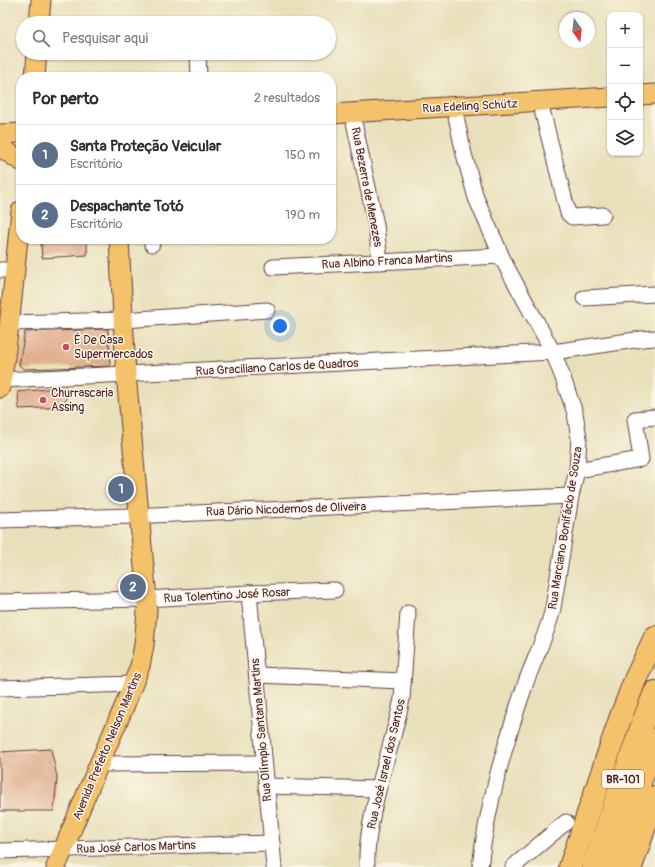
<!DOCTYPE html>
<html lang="pt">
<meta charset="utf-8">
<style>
:root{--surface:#fff;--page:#f2f2f3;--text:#2b2b33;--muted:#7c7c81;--line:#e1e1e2;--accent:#1a73e8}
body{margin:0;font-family:Pangolin,sans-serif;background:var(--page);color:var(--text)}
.controls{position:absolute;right:12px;top:12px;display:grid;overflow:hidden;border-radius:8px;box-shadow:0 1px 3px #0004}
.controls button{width:36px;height:36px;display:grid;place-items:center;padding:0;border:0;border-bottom:1px solid var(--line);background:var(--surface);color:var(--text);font:20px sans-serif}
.compass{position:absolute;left:559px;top:12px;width:36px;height:36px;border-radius:50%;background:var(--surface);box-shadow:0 1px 3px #0004;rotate:166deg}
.you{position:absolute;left:280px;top:326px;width:14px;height:14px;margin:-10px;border:3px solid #fff;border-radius:50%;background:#1a73e8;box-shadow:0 0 0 6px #1a73e833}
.badge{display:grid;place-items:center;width:26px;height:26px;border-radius:50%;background:var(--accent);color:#fff;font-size:13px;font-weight:700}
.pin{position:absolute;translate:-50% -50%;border:2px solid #fff;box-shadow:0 1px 4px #0006}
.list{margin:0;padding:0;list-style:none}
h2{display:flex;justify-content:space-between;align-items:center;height:52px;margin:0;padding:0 16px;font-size:17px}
h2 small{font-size:13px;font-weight:400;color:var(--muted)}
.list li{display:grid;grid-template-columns:26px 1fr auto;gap:12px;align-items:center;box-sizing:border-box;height:60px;padding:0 16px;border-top:1px solid var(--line)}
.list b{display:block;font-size:15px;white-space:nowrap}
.list p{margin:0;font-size:13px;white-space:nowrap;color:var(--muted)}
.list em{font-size:13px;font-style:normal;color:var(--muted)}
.icon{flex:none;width:22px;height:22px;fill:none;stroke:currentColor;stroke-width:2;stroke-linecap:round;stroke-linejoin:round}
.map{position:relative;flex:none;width:655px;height:867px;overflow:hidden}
.search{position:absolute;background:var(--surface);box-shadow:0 1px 3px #0004;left:16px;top:16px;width:320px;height:44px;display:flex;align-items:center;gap:10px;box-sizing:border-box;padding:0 14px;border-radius:22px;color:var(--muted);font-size:15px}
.panel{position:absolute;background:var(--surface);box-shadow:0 1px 3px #0004;left:16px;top:72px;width:320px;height:172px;border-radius:16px}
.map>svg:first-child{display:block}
.building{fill:url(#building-hatch)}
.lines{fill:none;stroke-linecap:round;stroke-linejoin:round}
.minor-casing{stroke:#623c40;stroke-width:17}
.major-casing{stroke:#623c40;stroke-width:21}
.highway-casing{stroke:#623c40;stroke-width:24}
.minor{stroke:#fff;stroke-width:15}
.major{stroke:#f3c26a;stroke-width:19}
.highway{stroke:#f3c26a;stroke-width:22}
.poi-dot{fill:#d1495b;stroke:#fcf5e5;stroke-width:1.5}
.labels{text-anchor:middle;stroke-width:3;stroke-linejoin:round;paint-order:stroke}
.shield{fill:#fcf5e5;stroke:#7f5f63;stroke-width:1}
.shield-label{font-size:11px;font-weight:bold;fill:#4a1f2b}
.street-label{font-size:12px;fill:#4a1f2b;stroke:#fcf5e5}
.poi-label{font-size:12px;fill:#4a1f2b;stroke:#fcf5e5;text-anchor:start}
</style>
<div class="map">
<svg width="655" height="867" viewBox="0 0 655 867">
<defs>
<pattern id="building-hatch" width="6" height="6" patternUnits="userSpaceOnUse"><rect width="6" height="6" fill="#e5b492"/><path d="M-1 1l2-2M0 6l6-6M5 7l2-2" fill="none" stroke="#c69a7e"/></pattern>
</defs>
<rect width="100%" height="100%" fill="#fcf5e5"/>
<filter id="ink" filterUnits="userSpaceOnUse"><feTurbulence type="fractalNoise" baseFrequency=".025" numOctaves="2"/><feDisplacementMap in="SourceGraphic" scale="8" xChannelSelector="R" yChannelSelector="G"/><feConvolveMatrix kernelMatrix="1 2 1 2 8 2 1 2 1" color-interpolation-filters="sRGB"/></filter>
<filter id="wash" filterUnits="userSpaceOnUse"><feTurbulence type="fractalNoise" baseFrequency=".012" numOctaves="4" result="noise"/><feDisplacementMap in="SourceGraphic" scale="16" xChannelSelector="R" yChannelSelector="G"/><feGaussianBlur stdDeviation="0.9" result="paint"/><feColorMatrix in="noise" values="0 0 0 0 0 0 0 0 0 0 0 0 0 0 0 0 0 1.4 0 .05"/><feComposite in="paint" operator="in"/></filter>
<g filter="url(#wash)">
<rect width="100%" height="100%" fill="#e8e0ba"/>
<g id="blocks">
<g class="building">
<polygon points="87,240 87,255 42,258 41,243"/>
<polygon points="108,329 110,365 110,366 54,368 23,369 19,365 25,332"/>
<polygon points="66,387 66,407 19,409 18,392"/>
<polygon points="51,749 57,777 54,811 0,811 0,752"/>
</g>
</g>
</g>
<g filter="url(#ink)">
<use href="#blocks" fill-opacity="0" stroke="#623c40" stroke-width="1"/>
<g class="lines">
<defs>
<g id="minor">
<polyline points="198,53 199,77"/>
<polyline points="540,102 568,213 572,217 603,215"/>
<path d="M454,107l10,47 12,44 29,66 48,88 10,26 12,35 4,25 -2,32 -6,26 -18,112c-6,27 -19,51 -28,77 -20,59 -38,120 -45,182"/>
<polyline points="352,113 376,225 380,262"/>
<polyline points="151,239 152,244"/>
<polyline points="273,267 501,256"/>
<polyline points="0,270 15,270"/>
<polyline points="584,298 655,294"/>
<polyline points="10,323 124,320 267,310"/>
<polyline points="1,380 126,374 553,352 642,339 655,338"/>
<polyline points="577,470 641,459 635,419 655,417"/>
<polyline points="0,520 131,516 571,496"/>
<polyline points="249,593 274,867"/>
<polyline points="0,602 147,599 249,593 335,590"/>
<polyline points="257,675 403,681"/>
<polyline points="0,688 134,684"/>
<polyline points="99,764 264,763"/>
<polyline points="266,786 378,789"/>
<polyline points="0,851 272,843"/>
<path d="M367,867c-1,-19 2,-36 6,-55 8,-38 21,-74 29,-113l6,-86"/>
<polyline points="513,867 566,822"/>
</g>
<g id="major">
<polyline points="39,23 41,0"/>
<polyline points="35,77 37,53"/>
<polyline points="640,95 655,94"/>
<polyline points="331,114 610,97"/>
<polyline points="0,134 21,133"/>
<polyline points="0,147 21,161"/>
<path d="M0,388c11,-59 14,-118 21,-177"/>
<polyline points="56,867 99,764 124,707 140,666 144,645 147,611 147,599 126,374 119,239"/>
</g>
<g id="highway">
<polyline points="570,867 620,719 635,680 655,637"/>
<polyline points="593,867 643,722 655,692"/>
<polyline points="611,867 655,740"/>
<polyline points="631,867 655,797"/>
</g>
</defs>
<use href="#minor" class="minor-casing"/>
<use href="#major" class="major-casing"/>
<use href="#highway" class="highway-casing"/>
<use href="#minor" class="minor"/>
<use href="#major" class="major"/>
<use href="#highway" class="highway"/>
</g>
</g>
<g class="poi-dot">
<circle cx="66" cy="347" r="4"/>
<circle cx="43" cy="400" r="4"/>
</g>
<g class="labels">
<rect class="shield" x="602" y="770" width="42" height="18" rx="3"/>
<g class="shield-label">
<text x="623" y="783">BR-101</text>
</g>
<g class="street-label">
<text transform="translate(470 106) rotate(-3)" y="4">Rua Edeling Schütz</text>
<text transform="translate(367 187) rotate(79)" y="4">Rua Bezerra de Menezes</text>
<text transform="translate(387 261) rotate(-3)" y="4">Rua Albino Franca Martins</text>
<text transform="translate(277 367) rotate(-3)" y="4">Rua Graciliano Carlos de Quadros</text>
<text transform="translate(286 509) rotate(-2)" y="4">Rua Dário Nicodemos de Oliveira</text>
<text transform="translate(565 528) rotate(-81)" y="4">Rua Marciano Bonifácio de Souza</text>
<text transform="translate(227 595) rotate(-3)" y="4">Rua Tolentino José Rosar</text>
<text transform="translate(261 730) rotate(-95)" y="4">Rua Olímpio Santana Martins</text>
<text transform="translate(107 746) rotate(-67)" y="4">Avenida Prefeito Nelson Martins</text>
<text transform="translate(386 764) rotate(-77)" y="4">Rua José Israel dos Santos</text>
<text transform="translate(136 847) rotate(-2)" y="4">Rua José Carlos Martins</text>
</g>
<g class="poi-label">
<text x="74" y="344">É De Casa<tspan x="74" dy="14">Supermercados</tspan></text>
<text x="51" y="397">Churrascaria<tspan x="51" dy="14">Assing</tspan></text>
</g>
</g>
</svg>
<div class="controls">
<button>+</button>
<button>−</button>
<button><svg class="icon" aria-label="locate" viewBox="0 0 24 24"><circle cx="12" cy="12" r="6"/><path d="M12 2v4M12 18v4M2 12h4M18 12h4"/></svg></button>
<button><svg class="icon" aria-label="layers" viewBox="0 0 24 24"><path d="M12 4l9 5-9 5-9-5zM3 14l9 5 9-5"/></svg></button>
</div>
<svg class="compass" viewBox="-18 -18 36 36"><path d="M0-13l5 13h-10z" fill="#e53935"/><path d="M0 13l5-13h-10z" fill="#7c7c81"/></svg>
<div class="you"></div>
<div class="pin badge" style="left:121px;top:489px;background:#5c6f8a">1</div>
<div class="pin badge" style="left:133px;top:587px;background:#5c6f8a">2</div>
<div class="search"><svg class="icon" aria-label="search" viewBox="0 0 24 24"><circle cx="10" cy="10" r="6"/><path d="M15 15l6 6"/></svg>Pesquisar aqui</div>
<section class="panel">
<h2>Por perto<small>2 resultados</small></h2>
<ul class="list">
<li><span class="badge" style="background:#5c6f8a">1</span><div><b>Santa Proteção Veicular</b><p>Escritório</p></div><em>150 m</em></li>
<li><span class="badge" style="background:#5c6f8a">2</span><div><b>Despachante Totó</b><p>Escritório</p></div><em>190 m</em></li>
</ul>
</section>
</div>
